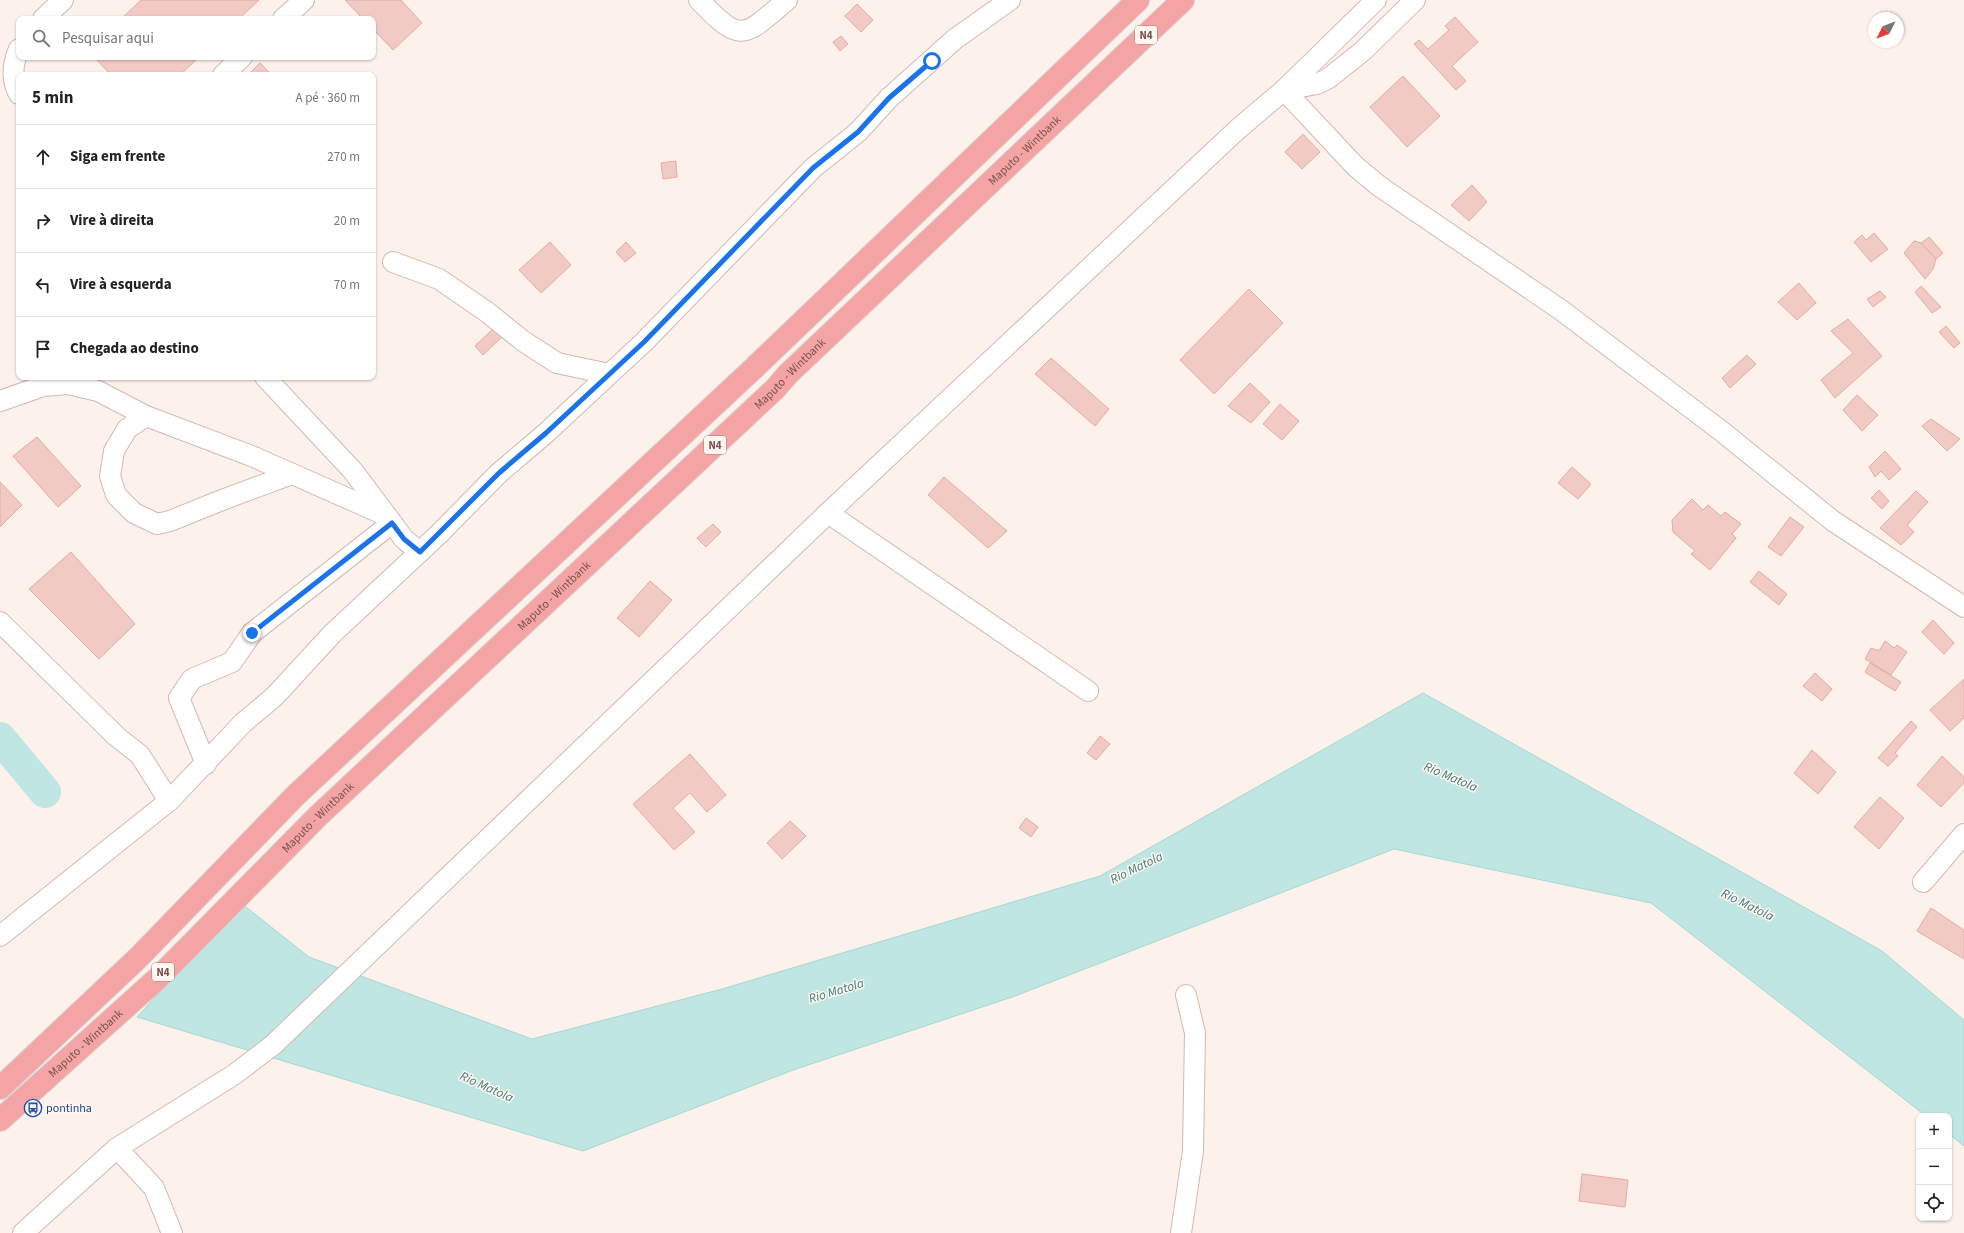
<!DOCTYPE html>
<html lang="pt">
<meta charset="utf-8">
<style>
:root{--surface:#fff;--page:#f6f6f6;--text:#222;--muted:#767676;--line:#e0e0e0}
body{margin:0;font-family:"Source Sans 3",sans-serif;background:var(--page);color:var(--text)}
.controls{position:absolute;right:12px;bottom:12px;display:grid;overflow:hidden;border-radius:8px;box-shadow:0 1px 3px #0004}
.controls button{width:36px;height:36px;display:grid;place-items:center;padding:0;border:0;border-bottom:1px solid var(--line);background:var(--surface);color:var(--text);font:20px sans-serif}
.compass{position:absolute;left:1868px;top:12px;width:36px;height:36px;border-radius:50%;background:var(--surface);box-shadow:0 1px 3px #0004;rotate:228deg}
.stop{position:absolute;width:12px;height:12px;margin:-9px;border:3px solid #1a73e8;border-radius:50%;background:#fff}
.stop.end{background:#1a73e8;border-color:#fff;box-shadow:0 1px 4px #0008}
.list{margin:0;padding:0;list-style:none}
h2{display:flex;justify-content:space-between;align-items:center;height:52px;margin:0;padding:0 16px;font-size:17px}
h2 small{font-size:13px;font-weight:400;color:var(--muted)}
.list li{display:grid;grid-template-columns:26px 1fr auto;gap:12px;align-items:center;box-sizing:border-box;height:64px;padding:0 16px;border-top:1px solid var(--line)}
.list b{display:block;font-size:15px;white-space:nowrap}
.list em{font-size:13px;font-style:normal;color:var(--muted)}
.icon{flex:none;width:22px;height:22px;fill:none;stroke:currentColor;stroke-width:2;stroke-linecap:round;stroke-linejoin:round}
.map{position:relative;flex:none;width:1964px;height:1233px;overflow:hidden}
.search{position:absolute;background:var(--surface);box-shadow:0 1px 3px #0004;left:16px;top:16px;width:360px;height:44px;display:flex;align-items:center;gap:10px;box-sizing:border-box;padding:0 14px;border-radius:8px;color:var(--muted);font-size:15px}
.panel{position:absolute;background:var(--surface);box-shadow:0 1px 3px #0004;left:16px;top:72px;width:360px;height:308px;border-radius:8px}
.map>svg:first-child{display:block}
.water{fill:#bfe6e2;stroke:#a6d8d3}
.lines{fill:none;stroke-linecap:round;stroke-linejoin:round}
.river{stroke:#bfe6e2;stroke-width:32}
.building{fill:#f1cac3;stroke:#e4aca4}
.minor-casing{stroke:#d2b9b3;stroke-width:22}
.highway-casing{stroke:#d9cfcd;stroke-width:24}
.minor{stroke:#fff;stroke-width:20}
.highway{stroke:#f4a4a4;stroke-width:22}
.route{stroke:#1a73e8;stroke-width:5}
.labels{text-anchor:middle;stroke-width:3;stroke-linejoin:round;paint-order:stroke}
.shield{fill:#fff6f2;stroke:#a0837f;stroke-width:1}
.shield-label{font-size:11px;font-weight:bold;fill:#78524e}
.street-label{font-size:12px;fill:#78524e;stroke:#fff6f2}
.transit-label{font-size:12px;fill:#164399;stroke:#fff6f2;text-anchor:start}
.water-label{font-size:13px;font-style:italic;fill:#417c76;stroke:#fff6f2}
</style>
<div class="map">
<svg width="1964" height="1233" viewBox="0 0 1964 1233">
<rect width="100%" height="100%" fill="#fcf1eb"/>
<polygon class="water" points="1423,693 1882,951 1964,1020 1964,1146 1949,1134 1949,1116 1926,1116 1651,903 1394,849 1015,996 793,1070 583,1151 137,1017 241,903 309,957 532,1039 722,989 1100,876"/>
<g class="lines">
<polyline class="river" points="0,738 45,792"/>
</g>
<g class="building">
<polygon points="141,0 259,0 239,19 121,19"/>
<polygon points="345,0 401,0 422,23 393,50 373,29 373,19 363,19"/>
<polygon points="857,4 873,20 861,32 845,16"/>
<polygon points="1455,17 1478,42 1452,66 1466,81 1456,90 1414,44 1419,40 1428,49 1449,30 1445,26"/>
<polygon points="841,36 848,44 840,51 833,42"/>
<polygon points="94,57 199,57 180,75 111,75"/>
<polygon points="260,63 272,75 248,75"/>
<polygon points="1403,76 1440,116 1407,147 1370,107"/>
<polygon points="1303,134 1320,152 1302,169 1285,152"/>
<polygon points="676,161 677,177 663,179 661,163"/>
<polygon points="1472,185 1487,202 1469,221 1451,205"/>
<polygon points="1874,233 1888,249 1871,262 1854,242 1862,235 1866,240"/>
<polygon points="1929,237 1943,253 1936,259 1921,243"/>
<polygon points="1914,241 1921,243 1936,259 1933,269 1925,279 1904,253"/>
<polygon points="550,242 571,265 541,293 519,270"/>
<polygon points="626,242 636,253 625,262 616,252"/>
<polygon points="1799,283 1816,303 1797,320 1778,302"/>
<polygon points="1921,286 1941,307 1932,313 1915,292"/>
<polygon points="1249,289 1283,323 1214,394 1180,360"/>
<polygon points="1880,291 1886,297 1873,307 1867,299"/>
<polygon points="1848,319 1882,356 1835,398 1821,380 1853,353 1831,331"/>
<polygon points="1946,326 1960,343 1954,348 1939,332"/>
<polygon points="495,327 503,336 483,355 475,346"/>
<polygon points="1747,355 1756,364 1730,388 1722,378"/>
<polygon points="1051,358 1109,409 1095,426 1035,374"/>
<polygon points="1250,383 1270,402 1251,423 1228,406"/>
<polygon points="1857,395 1878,415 1862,431 1843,410"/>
<polygon points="1280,404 1299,421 1282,440 1263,424"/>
<polygon points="1931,419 1960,439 1947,451 1922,426"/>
<polygon points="37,437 81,486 58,507 13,456"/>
<polygon points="1885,451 1901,469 1889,480 1881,471 1875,477 1869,467"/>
<polygon points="1572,467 1591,484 1578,499 1558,483"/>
<polygon points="944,477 1007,531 988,548 928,495"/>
<polygon points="0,482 22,505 0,527"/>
<polygon points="1879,490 1889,501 1882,509 1871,498"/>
<polygon points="1916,491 1928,502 1907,525 1914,532 1901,545 1880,528"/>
<polygon points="1692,499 1703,510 1708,505 1721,516 1725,512 1741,524 1732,534 1736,538 1710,570 1691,554 1695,551 1673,532 1672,520"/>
<polygon points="1790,517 1804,527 1781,556 1768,547"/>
<polygon points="713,524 721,532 706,547 697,538"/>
<polygon points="71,552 135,624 99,659 29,589"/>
<polygon points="1759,571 1787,594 1779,605 1750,582"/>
<polygon points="650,581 672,600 639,637 617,618"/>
<polygon points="1933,620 1954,643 1944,654 1922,632"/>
<polygon points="1885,641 1894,648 1897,645 1907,652 1891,675 1865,659 1871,648 1879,651"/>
<polygon points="1870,663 1901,682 1895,691 1865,672"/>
<polygon points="1815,673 1832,689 1822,701 1803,686"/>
<polygon points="1964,679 1964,718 1950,731 1930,710"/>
<polygon points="1911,721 1917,727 1895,753 1898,756 1888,766 1878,758"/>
<polygon points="1100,736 1110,744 1096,760 1087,753"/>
<polygon points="1812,750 1836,772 1818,794 1794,773"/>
<polygon points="690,754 726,795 707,812 690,793 673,808 695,832 674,850 633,804"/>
<polygon points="1942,756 1964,777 1964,783 1941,807 1917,785"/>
<polygon points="1880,797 1904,818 1879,849 1854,827"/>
<polygon points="1026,818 1038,827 1031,837 1019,828"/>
<polygon points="790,821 806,836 782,859 767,843"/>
<polygon points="1931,908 1964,930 1964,959 1917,931"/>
<polygon points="1582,1174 1628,1180 1625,1207 1579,1201"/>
</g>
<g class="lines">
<defs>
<g id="minor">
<path d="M699,0c42,44 44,38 88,0"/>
<polyline points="43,19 63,0"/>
<polyline points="283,19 304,0"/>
<path d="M19,49c-7,16 -8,30 0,45"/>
<polyline points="223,75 242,57"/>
<polyline points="1284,90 1317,84 1329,78 1364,50 1415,0"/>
<polyline points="1284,90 1376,0"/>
<polyline points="393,262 439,279 487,312 523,341 557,363 609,374"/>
<polyline points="265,377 353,471 404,539 420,552"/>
<polyline points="0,401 43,386 68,384 98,391 146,416 254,457 385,515"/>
<polyline points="146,416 127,429 114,451 110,476 116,495 134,513 157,524 170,521 222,500 292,474"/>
<polyline points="828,513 1088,691"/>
<polyline points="0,622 116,736 140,755 169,801 243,723 275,696 332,634 439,534 499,473 546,433 644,342 813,168 858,132 889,98 955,39 1010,0"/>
<polyline points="206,764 179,698 192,679 232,662 252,633 392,523"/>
<polyline points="1923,882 1964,834"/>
<polyline points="0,936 169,801"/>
<polyline points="117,1148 154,1188 172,1233"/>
<polyline points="23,1233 117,1148 235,1074 273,1045 828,513 1238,129 1284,90 1355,166 1379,186 1561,310 1720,430 1833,521 1964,607"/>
<polyline points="1181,1233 1193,1151 1195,1033 1186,995"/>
</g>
<g id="highway">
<polyline points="0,1088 138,958 296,795 753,369 1138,0"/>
<path id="s1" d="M0,1120l158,-142 160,-162 457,-427 13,-15 395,-374"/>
</g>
</defs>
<use href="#minor" class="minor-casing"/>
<use href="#highway" class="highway-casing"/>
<use href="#minor" class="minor"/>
<use href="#highway" class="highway"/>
</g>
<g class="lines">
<polyline class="route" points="252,633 392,523 404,539 420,552 499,473 546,433 644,342 813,168 858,132 889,98 932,61"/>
</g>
<defs>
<symbol id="bus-ring" viewBox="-11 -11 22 22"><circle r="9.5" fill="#fff6f2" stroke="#1a4fb4" stroke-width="1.5"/><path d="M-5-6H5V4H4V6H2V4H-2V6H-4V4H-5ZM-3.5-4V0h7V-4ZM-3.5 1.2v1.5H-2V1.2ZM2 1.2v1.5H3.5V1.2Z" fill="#1a4fb4"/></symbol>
</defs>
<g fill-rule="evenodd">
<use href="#bus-ring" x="23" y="1098" width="20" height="20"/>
</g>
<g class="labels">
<g class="shield">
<rect x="1135" y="26" width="22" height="18" rx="3"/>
<rect x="704" y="436" width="22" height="18" rx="3"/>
<rect x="152" y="963" width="22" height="18" rx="3"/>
</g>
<g class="shield-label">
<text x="1146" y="39">N4</text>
<text x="715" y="449">N4</text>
<text x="163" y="976">N4</text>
</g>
<g class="street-label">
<text dy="4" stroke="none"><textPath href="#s1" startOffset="1411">Maputo - Wintbank</textPath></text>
<text dy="4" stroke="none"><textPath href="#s1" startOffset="1087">Maputo - Wintbank</textPath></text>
<text dy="4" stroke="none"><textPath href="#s1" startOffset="763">Maputo - Wintbank</textPath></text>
<text dy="4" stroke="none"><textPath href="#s1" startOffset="439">Maputo - Wintbank</textPath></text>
<text dy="4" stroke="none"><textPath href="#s1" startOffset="115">Maputo - Wintbank</textPath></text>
</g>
<g class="transit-label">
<text x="46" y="1112">pontinha</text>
</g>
<g class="water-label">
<text transform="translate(1451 776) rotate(23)" y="5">Rio Matola</text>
<text transform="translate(1136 867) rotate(-26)" y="5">Rio Matola</text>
<text transform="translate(1748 904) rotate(26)" y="5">Rio Matola</text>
<text transform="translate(836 990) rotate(-17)" y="5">Rio Matola</text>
<text transform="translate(487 1086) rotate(24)" y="5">Rio Matola</text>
</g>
</g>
</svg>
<div class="controls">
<button>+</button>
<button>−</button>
<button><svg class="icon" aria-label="locate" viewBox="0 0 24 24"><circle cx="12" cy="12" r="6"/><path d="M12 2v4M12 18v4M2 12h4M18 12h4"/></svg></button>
</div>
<svg class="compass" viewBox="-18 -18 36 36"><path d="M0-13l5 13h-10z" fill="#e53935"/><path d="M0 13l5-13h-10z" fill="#767676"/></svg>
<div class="stop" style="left:932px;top:61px"></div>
<div class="stop end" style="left:252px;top:633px"></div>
<div class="search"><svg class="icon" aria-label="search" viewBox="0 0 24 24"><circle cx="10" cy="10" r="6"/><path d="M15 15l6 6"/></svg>Pesquisar aqui</div>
<section class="panel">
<h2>5 min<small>A pé · 360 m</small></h2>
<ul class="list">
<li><svg class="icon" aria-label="ahead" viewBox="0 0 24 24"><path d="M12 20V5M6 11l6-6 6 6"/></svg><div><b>Siga em frente</b></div><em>270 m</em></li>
<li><svg class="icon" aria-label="right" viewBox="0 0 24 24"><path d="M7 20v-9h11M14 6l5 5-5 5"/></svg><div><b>Vire à direita</b></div><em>20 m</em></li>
<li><svg class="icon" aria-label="left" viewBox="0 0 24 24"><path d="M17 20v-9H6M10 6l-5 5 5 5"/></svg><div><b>Vire à esquerda</b></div><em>70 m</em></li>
<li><svg class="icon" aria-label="arrive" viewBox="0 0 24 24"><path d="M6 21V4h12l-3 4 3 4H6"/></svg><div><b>Chegada ao destino</b></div></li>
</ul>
</section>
</div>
